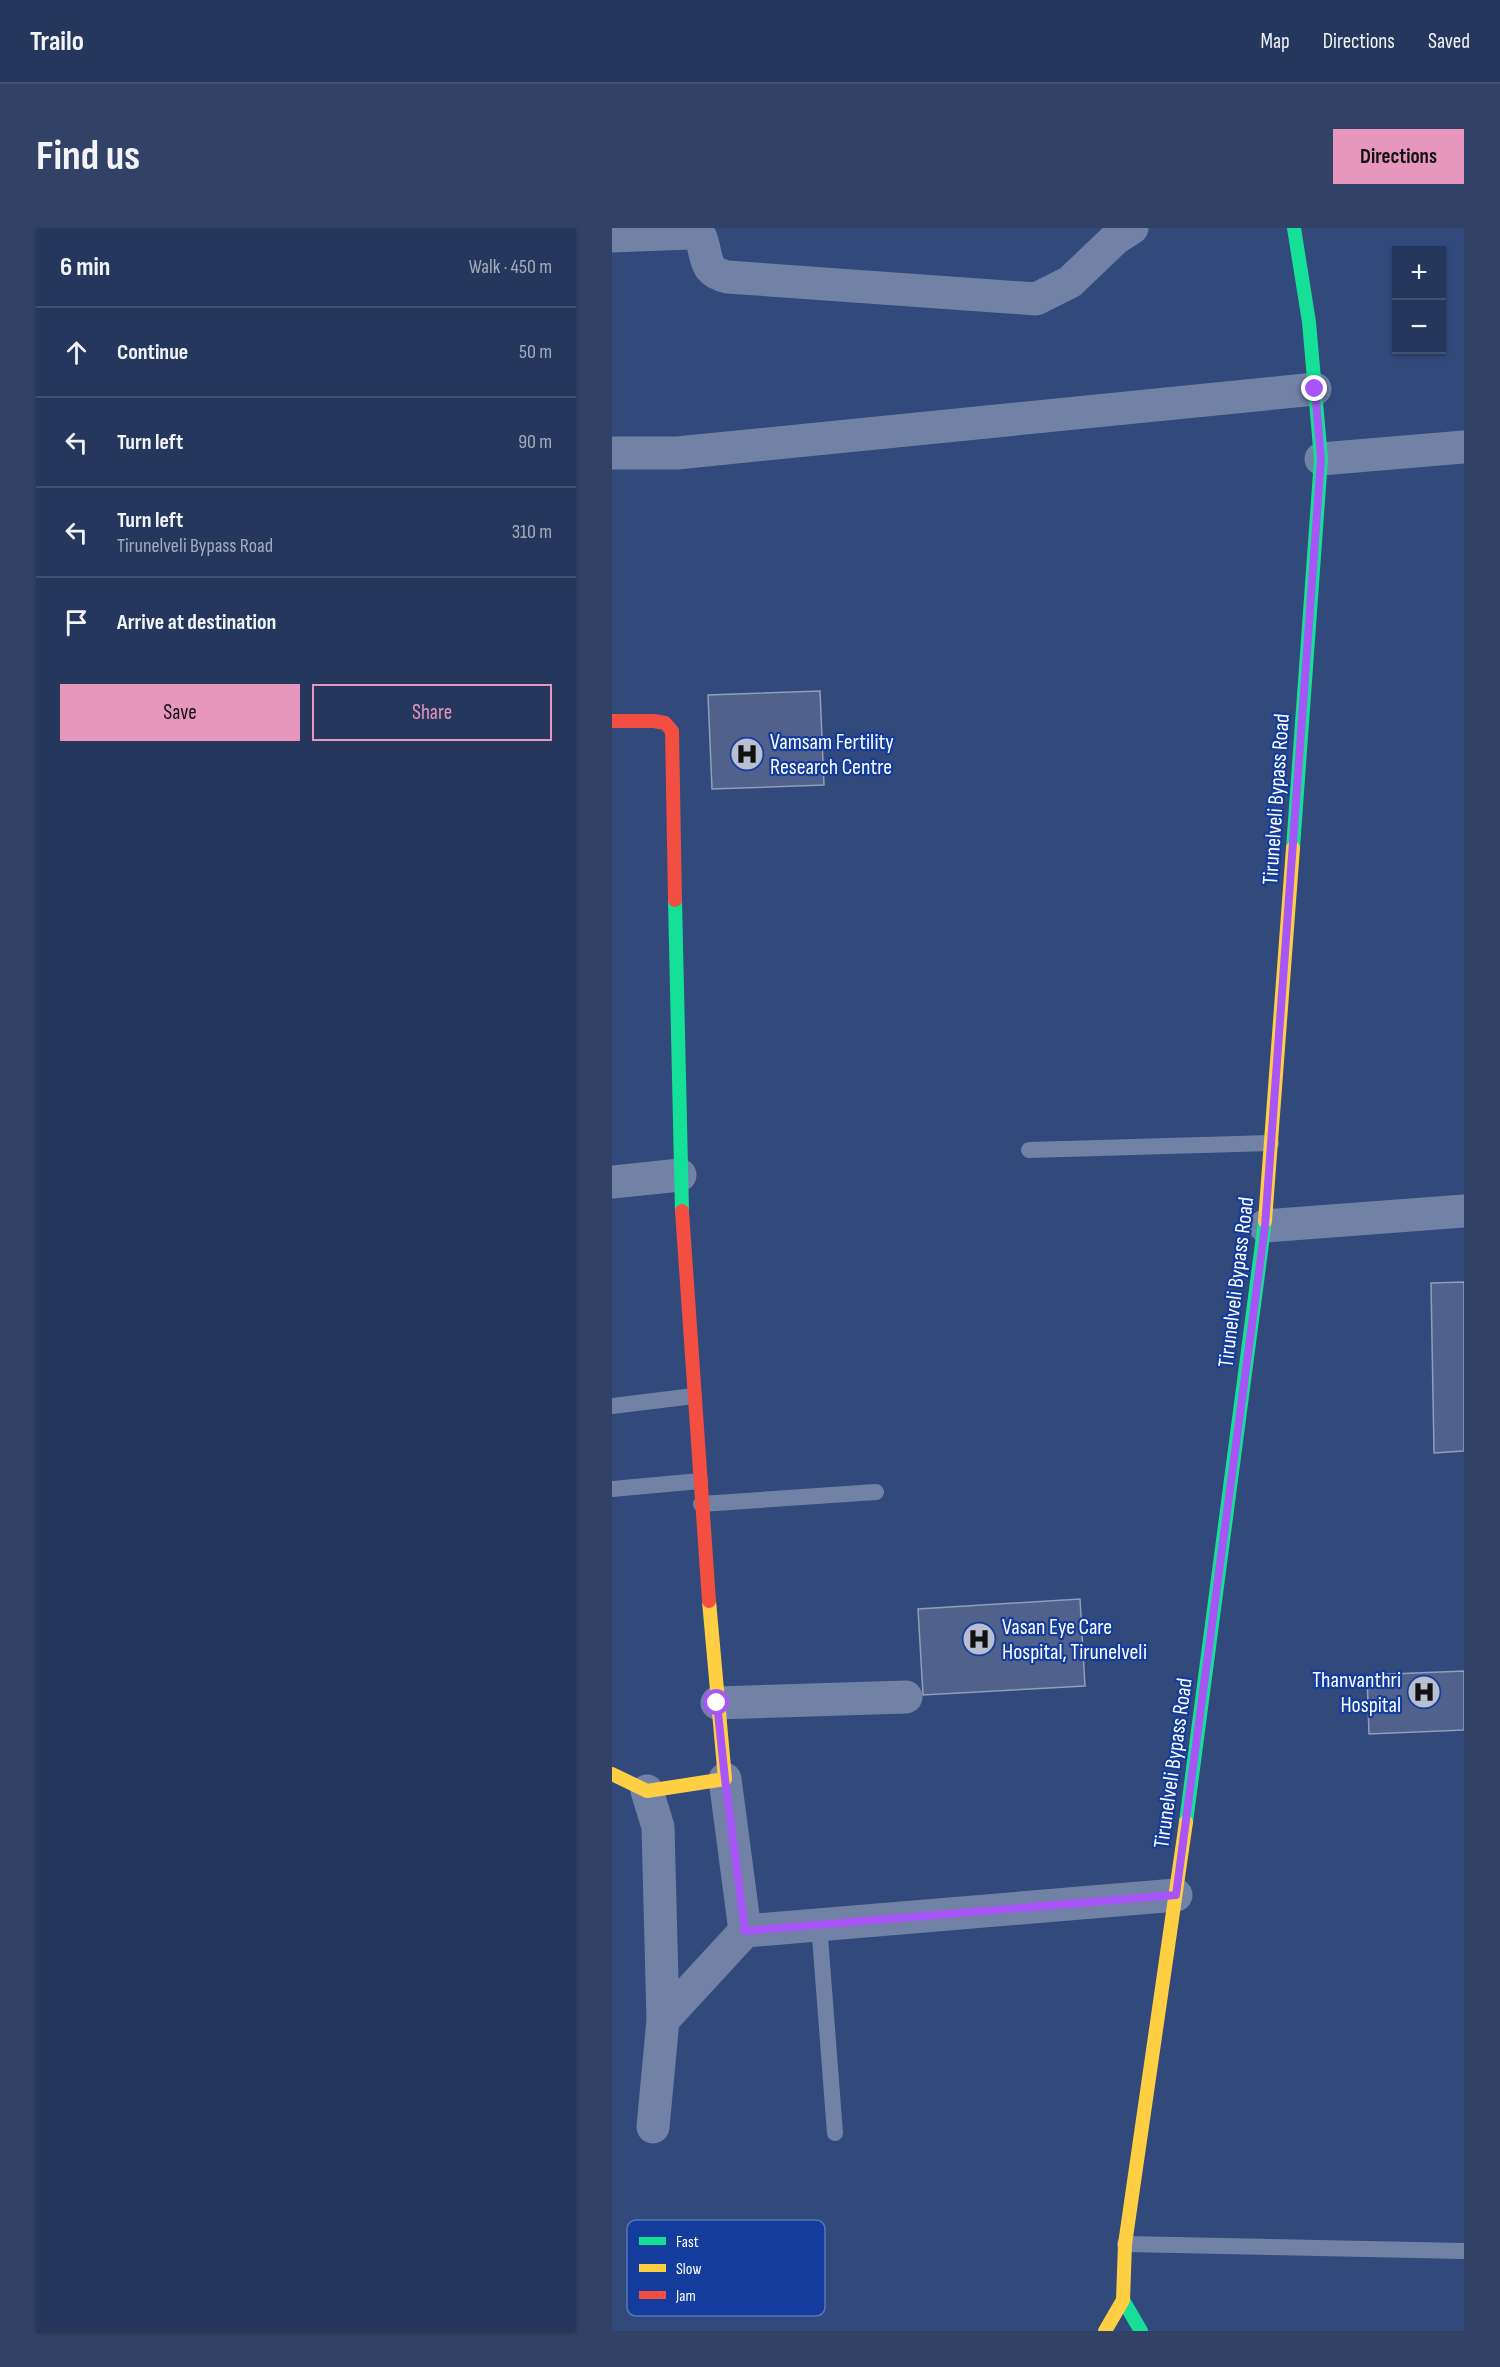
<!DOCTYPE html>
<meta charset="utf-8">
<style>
:root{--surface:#26375d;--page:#324266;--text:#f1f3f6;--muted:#a4acbc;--line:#425172;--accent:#e797bd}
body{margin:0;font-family:"Sofia Sans Condensed",sans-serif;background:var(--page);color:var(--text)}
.controls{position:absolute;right:18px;top:18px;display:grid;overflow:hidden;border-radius:0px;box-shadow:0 2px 4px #0004}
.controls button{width:54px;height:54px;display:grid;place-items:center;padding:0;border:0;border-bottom:2px solid var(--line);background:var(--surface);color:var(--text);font:30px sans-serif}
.stop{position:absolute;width:18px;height:18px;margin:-14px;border:4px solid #a855f7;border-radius:50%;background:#fff}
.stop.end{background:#a855f7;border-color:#fff;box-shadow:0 2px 6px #0008}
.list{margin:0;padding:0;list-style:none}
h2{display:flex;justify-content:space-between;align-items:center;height:78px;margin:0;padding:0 24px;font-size:26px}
h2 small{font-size:20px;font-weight:400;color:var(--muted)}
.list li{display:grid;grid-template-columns:39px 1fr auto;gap:18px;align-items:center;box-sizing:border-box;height:90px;padding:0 24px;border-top:2px solid var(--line)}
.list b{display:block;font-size:22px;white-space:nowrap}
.list p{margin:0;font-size:20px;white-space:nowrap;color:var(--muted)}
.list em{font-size:20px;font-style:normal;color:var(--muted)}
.actions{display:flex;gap:12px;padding:18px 24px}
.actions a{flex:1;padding:14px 0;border:2px solid var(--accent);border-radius:0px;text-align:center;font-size:21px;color:var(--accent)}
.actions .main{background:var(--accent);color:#111}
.icon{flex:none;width:33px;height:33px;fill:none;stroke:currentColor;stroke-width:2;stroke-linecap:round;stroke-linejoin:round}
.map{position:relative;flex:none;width:852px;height:2103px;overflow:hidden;border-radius:0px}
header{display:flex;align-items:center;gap:36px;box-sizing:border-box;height:84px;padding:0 30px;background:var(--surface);border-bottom:2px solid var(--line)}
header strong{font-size:28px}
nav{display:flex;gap:33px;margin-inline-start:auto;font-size:21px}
.intro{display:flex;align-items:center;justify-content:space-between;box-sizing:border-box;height:144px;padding:0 36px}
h1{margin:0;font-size:42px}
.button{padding:15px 27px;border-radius:0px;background:var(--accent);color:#111;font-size:21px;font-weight:700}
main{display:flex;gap:36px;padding:0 36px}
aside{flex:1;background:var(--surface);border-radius:0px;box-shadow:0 2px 4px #0004}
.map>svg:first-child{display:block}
.building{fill:#50628b;stroke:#919ebb;stroke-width:1.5}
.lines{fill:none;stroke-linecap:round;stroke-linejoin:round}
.lane{stroke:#7282a7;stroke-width:16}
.street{stroke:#7282a7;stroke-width:33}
.fast{stroke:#16e098;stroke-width:14}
.slow{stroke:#ffcf43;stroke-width:14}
.jam{stroke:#f24e42;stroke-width:14}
.route{stroke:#a855f7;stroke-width:8}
.labels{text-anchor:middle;stroke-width:4.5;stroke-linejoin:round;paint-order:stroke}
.poi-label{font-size:22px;fill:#fff;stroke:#133c9c;text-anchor:start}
.street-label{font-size:22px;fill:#fff;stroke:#133c9c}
.key{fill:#133c9c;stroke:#5a76ba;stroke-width:1.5}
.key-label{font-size:16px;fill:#fff}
</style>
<header>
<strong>Trailo</strong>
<nav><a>Map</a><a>Directions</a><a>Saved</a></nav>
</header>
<div class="intro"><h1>Find us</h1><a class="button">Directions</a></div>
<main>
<aside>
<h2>6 min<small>Walk · 450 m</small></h2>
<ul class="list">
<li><svg class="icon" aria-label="ahead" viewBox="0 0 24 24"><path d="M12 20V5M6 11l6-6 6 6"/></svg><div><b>Continue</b></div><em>50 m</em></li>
<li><svg class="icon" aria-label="left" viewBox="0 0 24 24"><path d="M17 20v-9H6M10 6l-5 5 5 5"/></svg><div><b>Turn left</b></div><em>90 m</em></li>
<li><svg class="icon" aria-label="left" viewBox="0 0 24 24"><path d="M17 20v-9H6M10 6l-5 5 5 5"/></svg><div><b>Turn left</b><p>Tirunelveli Bypass Road</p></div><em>310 m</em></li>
<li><svg class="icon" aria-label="arrive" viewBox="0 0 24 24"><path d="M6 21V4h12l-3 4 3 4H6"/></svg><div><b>Arrive at destination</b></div></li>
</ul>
<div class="actions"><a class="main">Save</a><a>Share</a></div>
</aside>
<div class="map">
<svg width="852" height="2103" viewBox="0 0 852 2103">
<rect width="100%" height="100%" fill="#32497c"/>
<g class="building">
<polygon points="208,463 212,557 100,561 96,467"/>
<polygon points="852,1054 852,1223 822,1225 819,1055"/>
<polygon points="468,1371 473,1458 311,1467 306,1381"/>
<polygon points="852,1443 852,1502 757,1506 755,1447"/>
</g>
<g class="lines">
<g class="lane">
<polyline points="417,922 659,915"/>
<polyline points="0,1178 82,1168"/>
<polyline points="0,1261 88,1253"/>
<polyline points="89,1276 264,1264"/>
<polyline points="207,1696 223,1905"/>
<polyline points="513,2016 852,2023"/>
</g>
<g class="street">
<path d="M0,8l78,-3 11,5c7,20 2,34 27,39l308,22 34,-17 45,-43 17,-11"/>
<polyline points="0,225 65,225 703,161"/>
<polyline points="709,231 852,219"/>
<polyline points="0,954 68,947"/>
<polyline points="653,998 852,983"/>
<polyline points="105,1475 294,1469"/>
<polyline points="113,1551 133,1703"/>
<polyline points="35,1563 46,1599 51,1792 41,1899"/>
<polyline points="51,1792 133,1703 564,1667"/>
</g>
<g class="fast">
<polyline points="681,620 709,231 697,94 682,0"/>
<polyline points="63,672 70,983"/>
<polyline points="574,1594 653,993"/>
<polyline points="511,2072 529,2103"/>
</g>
<g class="slow">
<polyline points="653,993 681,620"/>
<polyline points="0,1546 35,1563 113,1551 97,1373"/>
<polyline points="493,2103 511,2072 513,2016 574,1594"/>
</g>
<g class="jam">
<polyline points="0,493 42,493 53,495 60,503 63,672"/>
<polyline points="70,983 97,1373"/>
</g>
</g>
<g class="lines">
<polyline class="route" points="105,1475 113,1551 133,1703 564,1667 653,998 709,231 703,161"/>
</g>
<defs>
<symbol id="hospital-disc" viewBox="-11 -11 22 22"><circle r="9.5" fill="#b7bfd1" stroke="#133c9c"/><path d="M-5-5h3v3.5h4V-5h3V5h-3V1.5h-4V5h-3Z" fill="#111"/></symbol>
</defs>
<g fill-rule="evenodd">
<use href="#hospital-disc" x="116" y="507" width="38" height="38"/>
<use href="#hospital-disc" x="348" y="1392" width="38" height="38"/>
<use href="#hospital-disc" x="793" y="1445" width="38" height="38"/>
</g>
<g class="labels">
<g class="poi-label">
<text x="158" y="521">Vamsam Fertility<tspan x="158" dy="25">Research Centre</tspan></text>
<text x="390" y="1406">Vasan Eye Care<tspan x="390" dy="25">Hospital, Tirunelveli</tspan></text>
<text x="789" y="1459" text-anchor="end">Thanvanthri<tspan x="789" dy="25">Hospital</tspan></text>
</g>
<g class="street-label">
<text transform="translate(663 571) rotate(-86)" y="8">Tirunelveli Bypass Road</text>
<text transform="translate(623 1054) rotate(-83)" y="8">Tirunelveli Bypass Road</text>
<text transform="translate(560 1535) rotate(-82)" y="8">Tirunelveli Bypass Road</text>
</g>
</g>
<rect x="15" y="1992" width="198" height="96" rx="9" class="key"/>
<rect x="27" y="2009" width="27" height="8" fill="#16e098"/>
<rect x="27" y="2036" width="27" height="8" fill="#ffcf43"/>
<rect x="27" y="2063" width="27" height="8" fill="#f24e42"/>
<g class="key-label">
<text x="64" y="2019">Fast</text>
<text x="64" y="2046">Slow</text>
<text x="64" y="2073">Jam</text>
</g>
</svg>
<div class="controls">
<button>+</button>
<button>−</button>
</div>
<div class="stop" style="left:105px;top:1475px"></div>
<div class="stop end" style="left:703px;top:161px"></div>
</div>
</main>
